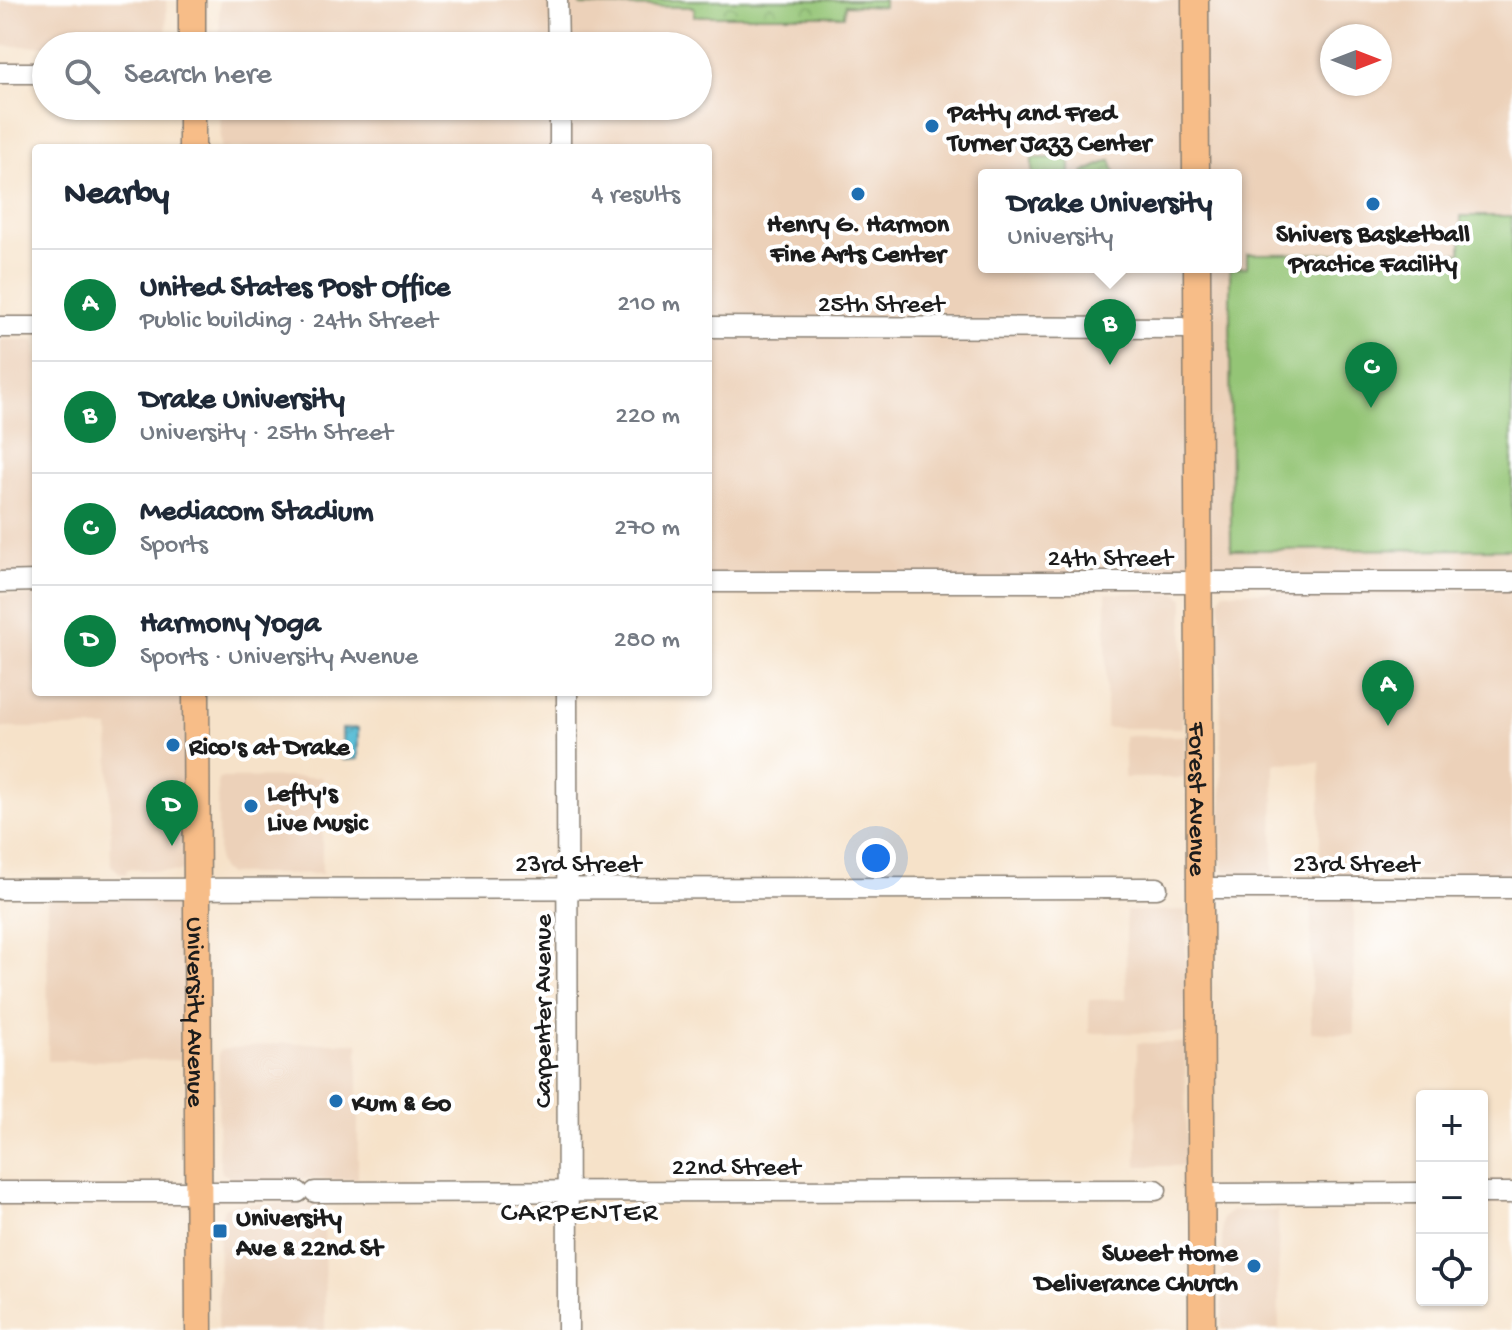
<!DOCTYPE html>
<meta charset="utf-8">
<style>
:root{--surface:#fff;--page:#f6f6f7;--text:#1f2937;--muted:#747a83;--line:#e0e1e3;--accent:#0b8043}
body{margin:0;font-family:"Gochi Hand",sans-serif;background:var(--page);color:var(--text)}
.controls{position:absolute;right:24px;bottom:24px;display:grid;overflow:hidden;border-radius:8px;box-shadow:0 2px 6px #0004}
.controls button{width:72px;height:72px;display:grid;place-items:center;padding:0;border:0;border-bottom:2px solid var(--line);background:var(--surface);color:var(--text);font:40px sans-serif}
.compass{position:absolute;left:1320px;top:24px;width:72px;height:72px;border-radius:50%;background:var(--surface);box-shadow:0 2px 6px #0004;rotate:90deg}
.you{position:absolute;left:876px;top:858px;width:28px;height:28px;margin:-20px;border:6px solid #fff;border-radius:50%;background:#1a73e8;box-shadow:0 0 0 12px #1a73e833}
.badge{display:grid;place-items:center;width:52px;height:52px;border-radius:50%;background:var(--accent);color:#fff;font-size:26px;font-weight:700}
.pin{position:absolute;translate:-50% -66px;filter:drop-shadow(0 2px 4px #0008)}
.pin::after{content:'';position:absolute;top:42px;width:28px;height:24px;background:inherit;clip-path:polygon(0 0,100% 0,50% 100%)}
.popup{position:absolute;left:978px;top:169px;width:264px;height:104px;box-sizing:border-box;display:grid;place-content:center;border-radius:8px;background:var(--surface);filter:drop-shadow(0 2px 6px #0005);font-size:26px;white-space:nowrap;color:var(--muted)}
.popup b{font-size:30px;color:var(--text)}
.popup::after{content:'';position:absolute;left:50%;top:100%;margin-left:-16px;border:16px solid transparent;border-top-color:var(--surface)}
.list{margin:0;padding:0;list-style:none}
h2{display:flex;justify-content:space-between;align-items:center;height:104px;margin:0;padding:0 32px;font-size:34px}
h2 small{font-size:26px;font-weight:400;color:var(--muted)}
.list li{display:grid;grid-template-columns:52px 1fr auto;gap:24px;align-items:center;box-sizing:border-box;height:112px;padding:0 32px;border-top:2px solid var(--line)}
.list b{display:block;font-size:30px;white-space:nowrap}
.list p{margin:0;font-size:26px;white-space:nowrap;color:var(--muted)}
.list em{font-size:26px;font-style:normal;color:var(--muted)}
.icon{flex:none;width:44px;height:44px;fill:none;stroke:currentColor;stroke-width:2;stroke-linecap:round;stroke-linejoin:round}
.map{position:relative;flex:none;width:1512px;height:1330px;overflow:hidden}
.search{position:absolute;background:var(--surface);box-shadow:0 2px 6px #0004;left:32px;top:32px;width:680px;height:88px;display:flex;align-items:center;gap:20px;box-sizing:border-box;padding:0 28px;border-radius:44px;color:var(--muted);font-size:30px}
.panel{position:absolute;background:var(--surface);box-shadow:0 2px 6px #0004;left:32px;top:144px;width:680px;height:552px;border-radius:8px}
.map>svg:first-child{display:block}
.built{fill:#ecd1b9;fill-rule:evenodd}
.park{fill:url(#park-crowns);stroke:#587049;stroke-width:2}
.pitch{fill:#94c576;stroke:#587049;stroke-width:2}
.water{fill:url(#water-waves);stroke:#3a6c78;stroke-width:2}
.lines{fill:none;stroke-linecap:round;stroke-linejoin:round}
.minor-casing{stroke:#897f72;stroke-width:23}
.major-casing{stroke:#897f72;stroke-width:29}
.minor{stroke:#fff;stroke-width:20}
.major{stroke:#f7bd88;stroke-width:26}
.poi-dot{fill:#1f6fb2;stroke:#fff;stroke-width:3}
.labels{text-anchor:middle;stroke-width:8;stroke-linejoin:round;paint-order:stroke}
.poi-label{font-size:26px;font-weight:bold;fill:#1c1c1c;stroke:#fff;text-anchor:start}
.street-label{font-size:26px;fill:#1c1c1c;stroke:#fff}
.neighbourhood-label{font-size:28px;letter-spacing:2px;fill:#1c1c1c;stroke:#fff}
</style>
<div class="map">
<svg width="1512" height="1330" viewBox="0 0 1512 1330">
<defs>
<pattern id="park-crowns" width="20" height="18" patternUnits="userSpaceOnUse" patternTransform="scale(2)"><rect width="20" height="18" fill="#94c576"/><path d="M2 6a3 3 0 1 1 6 0M12 15a3 3 0 1 1 6 0" fill="none" stroke="#7fa966"/></pattern>
<pattern id="water-waves" width="16" height="10" patternUnits="userSpaceOnUse" patternTransform="scale(2)"><rect width="16" height="10" fill="#57bcd5"/><path d="M0 5q4-4 8 0t8 0" fill="none" stroke="#4ba1b6"/></pattern>
</defs>
<rect width="100%" height="100%" fill="#fff"/>
<filter id="ink" filterUnits="userSpaceOnUse"><feTurbulence type="fractalNoise" baseFrequency=".0125" numOctaves="2"/><feDisplacementMap in="SourceGraphic" scale="16" xChannelSelector="R" yChannelSelector="G"/><feConvolveMatrix kernelMatrix="1 2 1 2 8 2 1 2 1" color-interpolation-filters="sRGB"/></filter>
<filter id="wash" filterUnits="userSpaceOnUse"><feTurbulence type="fractalNoise" baseFrequency=".006" numOctaves="4" result="noise"/><feDisplacementMap in="SourceGraphic" scale="32" xChannelSelector="R" yChannelSelector="G"/><feGaussianBlur stdDeviation="1.8" result="paint"/><feColorMatrix in="noise" values="0 0 0 0 0 0 0 0 0 0 0 0 0 0 0 0 0 1.4 0 .05"/><feComposite in="paint" operator="in"/></filter>
<g filter="url(#wash)">
<rect width="100%" height="100%" fill="#f6e2c9"/>
<g class="built">
<polygon points="0,0 166,0 167,46 0,46"/>
<path d="M219,0h1293v582h-804v-434h-487l-1,-42h478v-60h-478zM1332,36h48v48h-48zM984,175h252v92h-252z"/>
<polygon points="0,340 36,340 36,583 0,584"/>
<polygon points="1512,590 1512,877 1320,876 1320,762 1274,763 1273,876 1225,872 1222,865 1220,599 1223,592"/>
<polygon points="1106,593 1177,593 1184,599 1182,728 1106,728"/>
<polygon points="0,595 36,595 36,692 185,692 185,868 180,872 127,869 126,874 121,874 111,865 109,728 0,728"/>
<rect x="1124" y="736" width="61" height="42"/>
<polygon points="322,777 322,874 228,874 222,870 218,862 218,778"/>
<polygon points="1311,897 1354,897 1354,1035 1311,1032"/>
<polygon points="172,898 182,906 185,914 185,1060 48,1061 47,899"/>
<polygon points="1186,910 1185,1033 1089,1033 1089,1000 1126,999 1126,911"/>
<polygon points="284,1043 358,1043 358,1179 236,1180 222,1173 218,1153 219,1050"/>
<polygon points="1137,1043 1185,1043 1186,1166 1137,1166"/>
<polygon points="237,1203 324,1203 325,1330 218,1330 219,1226 224,1208"/>
<polygon points="1232,1211 1278,1211 1279,1330 1222,1330 1222,1219"/>
</g>
<g class="park">
<polygon points="581,0 884,0 884,7 845,5 844,16 694,16 694,7 581,6"/>
<polygon points="1111,160 1116,175 1083,175 1083,173"/>
</g>
<g class="pitch">
<rect x="1032" y="158" width="38" height="17"/>
<polygon points="1461,216 1512,216 1512,549 1231,550 1230,268 1247,267 1247,254 1461,253"/>
</g>
<polygon class="water" points="358,728 358,759 343,760 342,729"/>
</g>
<g filter="url(#ink)">
<g class="lines">
<defs>
<g id="minor">
<polyline points="557,0 558,46"/>
<polyline points="0,73 46,73"/>
<polyline points="560,106 560,148"/>
<polyline points="0,327 36,327"/>
<polyline points="708,327 1197,328"/>
<polyline points="0,582 36,581"/>
<polyline points="708,582 1512,582"/>
<polyline points="567,692 568,1330"/>
<polyline points="1200,888 1512,888"/>
<polyline points="0,889 1157,888"/>
<polyline points="0,1192 298,1192"/>
<polyline points="315,1192 1156,1190"/>
<polyline points="1482,1193 1512,1193"/>
<polyline points="1201,1194 1422,1193"/>
</g>
<g id="major">
<polyline points="192,0 192,46"/>
<polyline points="1195,0 1196,175"/>
<polyline points="192,106 192,148"/>
<path id="s1" d="M1197,267l5,1063"/>
<path id="s2" d="M196,692l3,638"/>
</g>
</defs>
<use href="#minor" class="minor-casing"/>
<use href="#major" class="major-casing"/>
<use href="#minor" class="minor"/>
<use href="#major" class="major"/>
</g>
</g>
<g class="poi-dot">
<circle cx="932" cy="126" r="8"/>
<circle cx="858" cy="194" r="8"/>
<circle cx="1373" cy="204" r="8"/>
<circle cx="173" cy="745" r="8"/>
<circle cx="251" cy="806" r="8"/>
<circle cx="336" cy="1101" r="8"/>
<rect x="212" y="1223" width="16" height="16" rx="4"/>
<circle cx="1254" cy="1266" r="8"/>
</g>
<g class="labels">
<g class="poi-label">
<text x="948" y="120">Patty and Fred<tspan x="948" dy="30">Turner Jazz Center</tspan></text>
<text x="858" y="231" text-anchor="middle">Henry G. Harmon<tspan x="858" dy="30">Fine Arts Center</tspan></text>
<text x="1373" y="241" text-anchor="middle">Shivers Basketball<tspan x="1373" dy="30">Practice Facility</tspan></text>
<text x="189" y="754">Rico's at Drake</text>
<text x="267" y="800">Lefty's<tspan x="267" dy="30">Live Music</tspan></text>
<text x="352" y="1110">Kum &amp; Go</text>
<text x="236" y="1225">University<tspan x="236" dy="30">Ave &amp; 22nd St</tspan></text>
<text x="1238" y="1260" text-anchor="end">Sweet Home<tspan x="1238" dy="30">Deliverance Church</tspan></text>
</g>
<g class="street-label">
<text x="881" y="311">25th Street</text>
<text x="1110" y="565">24th Street</text>
<text dy="9" stroke="none"><textPath href="#s1" startOffset="532">Forest Avenue</textPath></text>
<text x="578" y="871">23rd Street</text>
<text x="1356" y="871">23rd Street</text>
<text dy="9" stroke="none"><textPath href="#s2" startOffset="320">University Avenue</textPath></text>
<text transform="translate(541 1011) rotate(-90)" y="9">Carpenter Avenue</text>
<text x="736" y="1174">22nd Street</text>
</g>
<g class="neighbourhood-label">
<text x="580" y="1220">CARPENTER</text>
</g>
</g>
</svg>
<div class="controls">
<button>+</button>
<button>−</button>
<button><svg class="icon" aria-label="locate" viewBox="0 0 24 24"><circle cx="12" cy="12" r="6"/><path d="M12 2v4M12 18v4M2 12h4M18 12h4"/></svg></button>
</div>
<svg class="compass" viewBox="-18 -18 36 36"><path d="M0-13l5 13h-10z" fill="#e53935"/><path d="M0 13l5-13h-10z" fill="#747a83"/></svg>
<div class="you"></div>
<div class="pin badge" style="left:1388px;top:726px">A</div>
<div class="pin badge" style="left:1110px;top:365px">B</div>
<div class="popup"><b>Drake University</b>University</div>
<div class="pin badge" style="left:1371px;top:408px">C</div>
<div class="pin badge" style="left:172px;top:846px">D</div>
<div class="search"><svg class="icon" aria-label="search" viewBox="0 0 24 24"><circle cx="10" cy="10" r="6"/><path d="M15 15l6 6"/></svg>Search here</div>
<section class="panel">
<h2>Nearby<small>4 results</small></h2>
<ul class="list">
<li><span class="badge">A</span><div><b>United States Post Office</b><p>Public building · 24th Street</p></div><em>210 m</em></li>
<li><span class="badge">B</span><div><b>Drake University</b><p>University · 25th Street</p></div><em>220 m</em></li>
<li><span class="badge">C</span><div><b>Mediacom Stadium</b><p>Sports</p></div><em>270 m</em></li>
<li><span class="badge">D</span><div><b>Harmony Yoga</b><p>Sports · University Avenue</p></div><em>280 m</em></li>
</ul>
</section>
</div>
